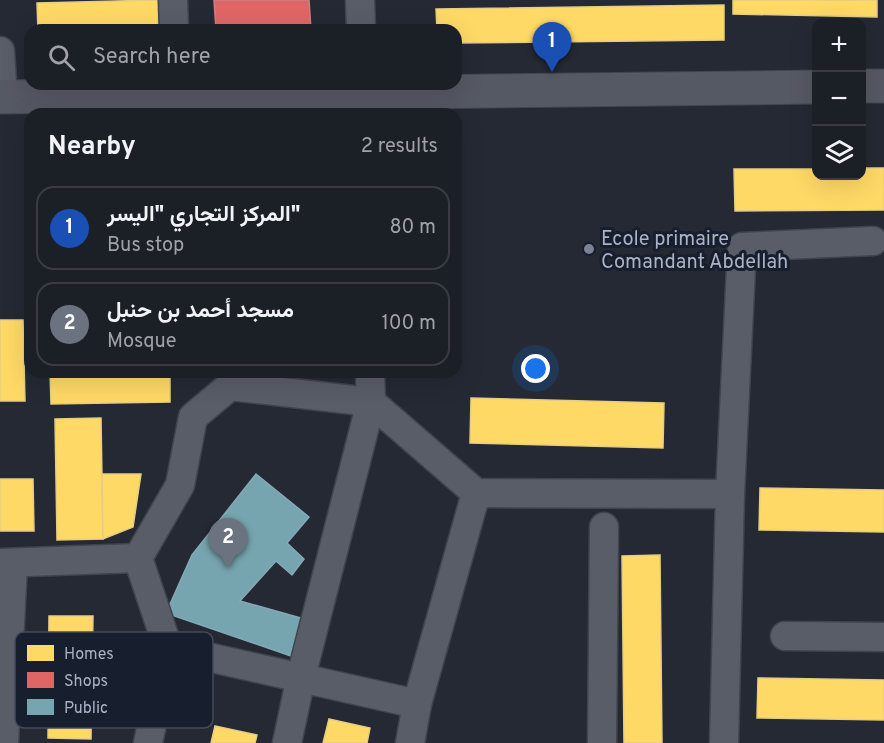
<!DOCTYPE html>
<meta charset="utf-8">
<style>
:root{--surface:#1b1f26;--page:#24272e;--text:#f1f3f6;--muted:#a0a2a7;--line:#393d43;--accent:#2563eb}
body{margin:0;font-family:Overpass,Vazirmatn,sans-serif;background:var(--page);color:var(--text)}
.controls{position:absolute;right:18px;top:18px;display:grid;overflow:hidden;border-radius:12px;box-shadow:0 6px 24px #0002}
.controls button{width:54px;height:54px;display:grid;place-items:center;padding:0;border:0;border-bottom:2px solid var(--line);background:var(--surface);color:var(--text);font:30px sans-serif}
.you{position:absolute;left:536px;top:369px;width:21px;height:21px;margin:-15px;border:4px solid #fff;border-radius:50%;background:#1a73e8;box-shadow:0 0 0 9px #1a73e833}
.badge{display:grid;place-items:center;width:39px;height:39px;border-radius:50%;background:var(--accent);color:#fff;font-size:20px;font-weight:700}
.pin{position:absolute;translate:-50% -50px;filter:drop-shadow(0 2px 3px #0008)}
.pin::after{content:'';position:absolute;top:32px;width:21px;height:18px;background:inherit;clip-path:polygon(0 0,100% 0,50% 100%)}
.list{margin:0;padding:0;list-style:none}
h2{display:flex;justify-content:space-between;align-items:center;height:78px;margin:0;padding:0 24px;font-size:26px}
h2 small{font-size:20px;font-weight:400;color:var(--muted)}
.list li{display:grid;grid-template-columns:39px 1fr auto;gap:18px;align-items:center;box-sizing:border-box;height:84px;margin:0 12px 12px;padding:0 12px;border:2px solid var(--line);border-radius:18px}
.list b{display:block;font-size:22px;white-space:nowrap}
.list p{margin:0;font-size:20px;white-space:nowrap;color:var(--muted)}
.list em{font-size:20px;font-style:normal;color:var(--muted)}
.icon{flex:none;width:33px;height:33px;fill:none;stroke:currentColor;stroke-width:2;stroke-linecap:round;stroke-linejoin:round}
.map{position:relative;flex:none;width:884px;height:743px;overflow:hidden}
.search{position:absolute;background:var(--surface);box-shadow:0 6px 24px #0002;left:24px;top:24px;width:438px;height:66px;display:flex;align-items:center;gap:15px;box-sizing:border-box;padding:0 21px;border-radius:18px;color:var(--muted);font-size:22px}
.panel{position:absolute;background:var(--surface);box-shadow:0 6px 24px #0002;left:24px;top:108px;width:438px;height:270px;border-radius:18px}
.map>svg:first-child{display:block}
.homes{fill:#ffd966;stroke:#e6cd83;stroke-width:1.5}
.shops{fill:#e06666;stroke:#d07d83;stroke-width:1.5}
.public{fill:#76a5af;stroke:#86a9b6;stroke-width:1.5}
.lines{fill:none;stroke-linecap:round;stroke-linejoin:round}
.minor-casing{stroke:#40444c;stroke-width:31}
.major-casing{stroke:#414650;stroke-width:35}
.minor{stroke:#595d68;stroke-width:28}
.major{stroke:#555963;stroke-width:33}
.poi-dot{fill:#7c8293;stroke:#171e2d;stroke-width:2}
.labels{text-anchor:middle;stroke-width:6;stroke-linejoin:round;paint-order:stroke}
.poi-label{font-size:20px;fill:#abb2c6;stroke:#171e2d;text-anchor:start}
.key{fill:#171e2d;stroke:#434a5b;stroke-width:1.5}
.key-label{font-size:16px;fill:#abb2c6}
</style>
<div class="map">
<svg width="884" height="743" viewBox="0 0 884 743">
<rect width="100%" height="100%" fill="#242933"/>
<g class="homes">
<polygon points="158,0 158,30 38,30 37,3"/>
<polygon points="733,0 877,0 877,17 733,14"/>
<polygon points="724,5 724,40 456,43 456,30 437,30 436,9"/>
<polygon points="862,168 884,168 884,210 735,211 734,169 816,169 816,176 862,176"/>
<polygon points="0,320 23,320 25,401 0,401"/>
<polygon points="50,372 170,372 170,402 51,404"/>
<polygon points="471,398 664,403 663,448 470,443"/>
<polygon points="101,418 103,539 57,540 55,419"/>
<polygon points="102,474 141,474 133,527 103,539"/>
<polygon points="0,479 33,479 34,531 0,531"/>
<polygon points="760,488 884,490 884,532 759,530"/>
<polygon points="660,555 662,743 624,743 622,556"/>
<polygon points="49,616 93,616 91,739 48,738"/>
<polygon points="758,678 884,680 884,720 757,718"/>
<polygon points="329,719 370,728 367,743 323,743"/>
<polygon points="215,726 257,735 255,743 211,743"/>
</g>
<polygon class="shops" points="214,0 309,0 311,30 216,30"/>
<polygon class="public" points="256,474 309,517 287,543 304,559 292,575 276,561 240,601 301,618 291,656 166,613 192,555"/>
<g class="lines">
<defs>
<g id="minor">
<polyline points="173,0 174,30"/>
<polyline points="360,0 361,30"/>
<polyline points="0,51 3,97"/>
<polyline points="363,84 364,114"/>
<polyline points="0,563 138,558"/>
<polyline points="785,636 884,637"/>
<polyline points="417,704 168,648 138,558 180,485 193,417 230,386 371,402 476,493 730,494"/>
<polyline points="4,743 13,564"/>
<polyline points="148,743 168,648"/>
<polyline points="287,743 301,677 371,402 370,372"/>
<polyline points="410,743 417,704 476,493"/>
<polyline points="602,743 604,527"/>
<polyline points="724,743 730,494 742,247 873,241"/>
</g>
<g id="major">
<polyline points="862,86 884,86"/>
<polyline points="0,97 816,87"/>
</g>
</defs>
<use href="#minor" class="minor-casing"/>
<use href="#major" class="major-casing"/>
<use href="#minor" class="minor"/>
<use href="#major" class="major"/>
</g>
<circle class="poi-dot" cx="589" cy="249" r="6"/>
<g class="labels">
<g class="poi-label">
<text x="601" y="245">Ecole primaire<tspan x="601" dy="23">Comandant Abdellah</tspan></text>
</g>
</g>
<rect x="15" y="632" width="198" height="96" rx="9" class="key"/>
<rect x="27" y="645" width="27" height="16" fill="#ffd966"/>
<rect x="27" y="672" width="27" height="16" fill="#e06666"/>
<rect x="27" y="699" width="27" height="16" fill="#76a5af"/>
<g class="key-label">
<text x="64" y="659">Homes</text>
<text x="64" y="686">Shops</text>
<text x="64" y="713">Public</text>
</g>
</svg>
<div class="controls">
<button>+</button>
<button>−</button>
<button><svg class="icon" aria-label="layers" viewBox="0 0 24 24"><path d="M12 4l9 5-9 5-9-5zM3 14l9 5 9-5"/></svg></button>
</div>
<div class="you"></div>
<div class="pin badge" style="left:552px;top:72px;background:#1a4fb4">1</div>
<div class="pin badge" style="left:228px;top:568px;background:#6b7280">2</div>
<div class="search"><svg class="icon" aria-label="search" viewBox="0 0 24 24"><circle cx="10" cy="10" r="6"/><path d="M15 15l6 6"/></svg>Search here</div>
<section class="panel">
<h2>Nearby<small>2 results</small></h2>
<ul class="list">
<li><span class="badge" style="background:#1a4fb4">1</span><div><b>المركز التجاري &quot;اليسر&quot;</b><p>Bus stop</p></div><em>80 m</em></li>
<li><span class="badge" style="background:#6b7280">2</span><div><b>مسجد أحمد بن حنبل</b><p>Mosque</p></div><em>100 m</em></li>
</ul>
</section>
</div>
